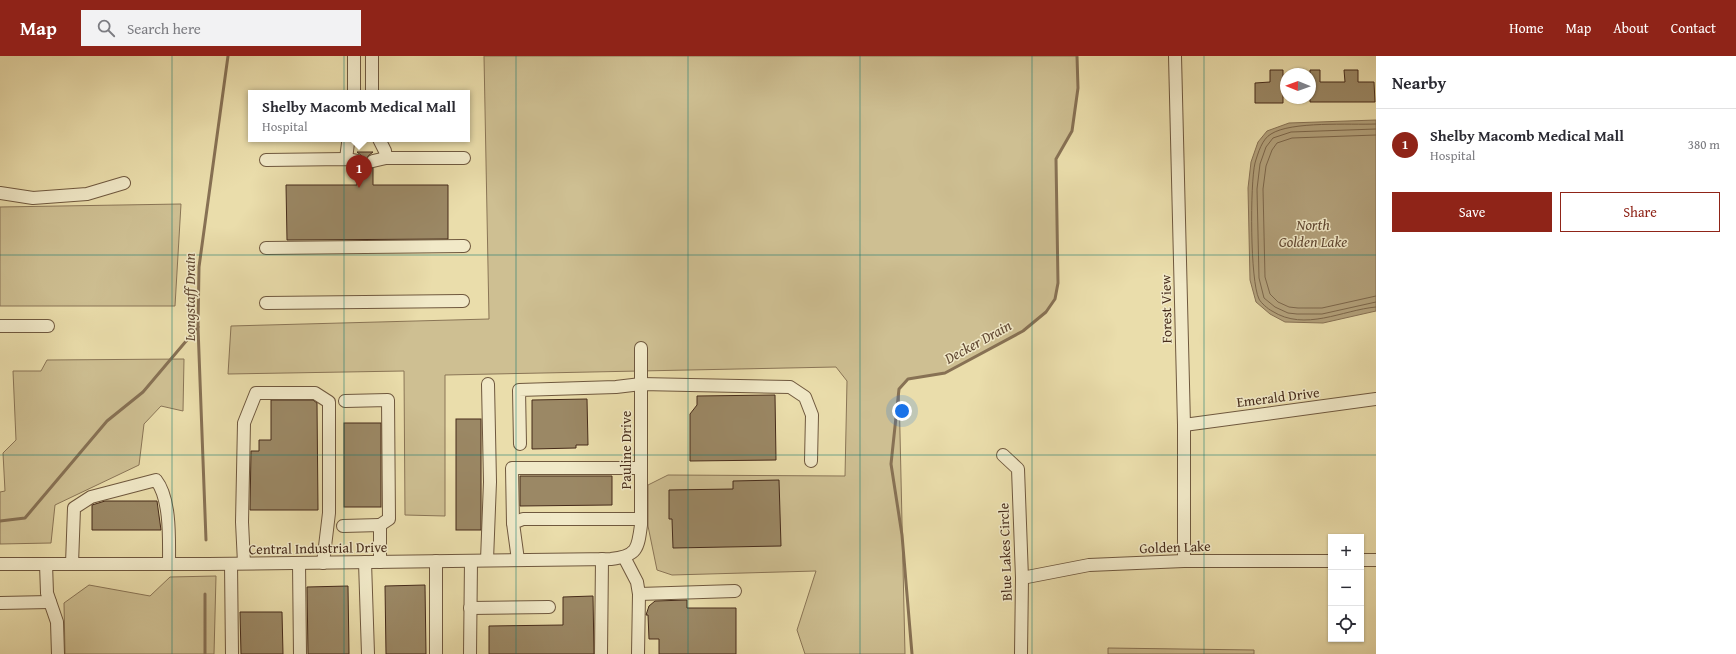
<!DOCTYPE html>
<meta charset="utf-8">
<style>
:root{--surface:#fff;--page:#f2f2f3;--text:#2b2b33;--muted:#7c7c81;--line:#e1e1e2;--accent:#8f2418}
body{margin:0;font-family:"Gentium Book Plus",serif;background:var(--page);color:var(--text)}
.controls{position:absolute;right:12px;bottom:12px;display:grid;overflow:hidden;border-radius:0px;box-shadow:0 1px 3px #0004}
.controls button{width:36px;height:36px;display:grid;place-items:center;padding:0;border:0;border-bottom:1px solid var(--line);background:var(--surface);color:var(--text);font:20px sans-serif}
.compass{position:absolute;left:1280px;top:12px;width:36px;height:36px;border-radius:50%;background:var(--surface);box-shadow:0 1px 3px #0004;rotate:271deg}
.you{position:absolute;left:902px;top:355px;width:14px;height:14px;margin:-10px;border:3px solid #fff;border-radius:50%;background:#1a73e8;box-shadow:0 0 0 6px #1a73e833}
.badge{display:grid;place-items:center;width:26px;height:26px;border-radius:50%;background:var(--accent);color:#fff;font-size:13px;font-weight:700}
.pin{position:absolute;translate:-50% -33px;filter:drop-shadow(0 1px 2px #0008)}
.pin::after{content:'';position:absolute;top:21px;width:14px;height:12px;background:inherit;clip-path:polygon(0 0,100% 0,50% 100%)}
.popup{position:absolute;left:248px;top:34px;width:222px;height:52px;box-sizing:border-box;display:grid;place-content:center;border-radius:0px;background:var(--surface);filter:drop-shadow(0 1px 3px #0005);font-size:13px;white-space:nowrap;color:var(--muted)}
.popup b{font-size:15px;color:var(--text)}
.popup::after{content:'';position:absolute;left:50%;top:100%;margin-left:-8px;border:8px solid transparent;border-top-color:var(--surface)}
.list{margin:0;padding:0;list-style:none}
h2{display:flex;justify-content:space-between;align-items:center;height:52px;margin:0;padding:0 16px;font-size:17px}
h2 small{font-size:13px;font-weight:400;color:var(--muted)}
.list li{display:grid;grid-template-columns:26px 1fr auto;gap:12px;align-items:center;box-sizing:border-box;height:72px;padding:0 16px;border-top:1px solid var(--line)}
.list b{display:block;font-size:15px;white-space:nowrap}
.list p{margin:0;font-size:13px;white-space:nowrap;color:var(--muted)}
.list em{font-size:13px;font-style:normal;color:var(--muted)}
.actions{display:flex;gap:8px;padding:12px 16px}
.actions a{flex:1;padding:9px 0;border:1px solid var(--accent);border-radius:0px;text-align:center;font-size:14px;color:var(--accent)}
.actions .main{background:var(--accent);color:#fff}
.icon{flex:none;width:22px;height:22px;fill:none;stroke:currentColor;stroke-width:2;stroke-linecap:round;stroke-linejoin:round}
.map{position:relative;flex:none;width:1376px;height:598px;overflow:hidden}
header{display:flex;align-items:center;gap:24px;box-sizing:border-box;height:56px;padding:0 20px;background:var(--accent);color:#fff}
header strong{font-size:19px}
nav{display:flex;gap:22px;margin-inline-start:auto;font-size:14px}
.search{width:280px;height:36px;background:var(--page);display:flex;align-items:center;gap:10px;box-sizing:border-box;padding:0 14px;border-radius:0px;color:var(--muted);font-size:15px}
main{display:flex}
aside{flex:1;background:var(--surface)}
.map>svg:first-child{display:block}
.green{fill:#cebf92;stroke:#8a7556}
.water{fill:#b2a07a;stroke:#877154}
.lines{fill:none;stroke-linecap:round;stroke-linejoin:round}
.shore{stroke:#7c664a;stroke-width:1}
.stream{stroke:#877154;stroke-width:3}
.building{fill:#9b8865;stroke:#462b1a}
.minor-casing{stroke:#6f583e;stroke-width:14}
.minor{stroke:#f1e9c8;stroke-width:12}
.grid{fill:none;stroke:#0f766e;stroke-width:1;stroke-opacity:0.55}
.labels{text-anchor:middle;stroke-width:3;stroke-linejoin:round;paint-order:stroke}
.street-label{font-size:14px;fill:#462b1a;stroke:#f1e9c8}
.water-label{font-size:15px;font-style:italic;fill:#614832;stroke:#f1e9c8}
</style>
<header>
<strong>Map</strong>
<div class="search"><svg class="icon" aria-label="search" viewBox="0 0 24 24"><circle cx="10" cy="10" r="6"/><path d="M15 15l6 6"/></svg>Search here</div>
<nav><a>Home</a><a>Map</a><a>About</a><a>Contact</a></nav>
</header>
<main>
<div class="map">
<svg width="1376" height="598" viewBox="0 0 1376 598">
<rect width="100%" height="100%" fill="#eaddab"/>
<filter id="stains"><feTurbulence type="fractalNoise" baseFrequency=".005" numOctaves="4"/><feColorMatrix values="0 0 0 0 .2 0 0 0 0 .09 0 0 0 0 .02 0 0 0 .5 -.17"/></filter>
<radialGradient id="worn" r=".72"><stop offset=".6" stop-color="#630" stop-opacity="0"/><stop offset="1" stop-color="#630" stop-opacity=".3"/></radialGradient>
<g class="green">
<polygon points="484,0 1077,0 1078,32 1072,75 1056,103 1058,227 1055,243 1046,256 1023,275 945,317 908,323 899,333 905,598 805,598 797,574 816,515 672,519 657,514 648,470 648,429 668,419 845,420 847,325 836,311 445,319 445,460 405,459 404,315 228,318 231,270 489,263"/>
<polygon points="181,148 175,250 0,250 0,151"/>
<polygon points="184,303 183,355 161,350 144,368 139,409 55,449 51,487 0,488 0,436 5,435 3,397 16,384 13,315 41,315 47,304"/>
<polygon points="216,520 214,598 65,598 64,547 89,529 150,540 170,521"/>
<polygon points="1108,592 1254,594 1254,598 1108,598"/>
</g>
<polygon class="water" points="1376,64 1376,255 1323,267 1285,266 1270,258 1256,246 1250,224 1248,132 1251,106 1258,86 1267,75 1289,67"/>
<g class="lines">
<g class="shore">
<path d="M1376,68c-26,1 -85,-3 -105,10 -9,5 -13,19 -16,29 -5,21 -5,118 4,136 2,4 9,10 13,12 33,21 70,-1 104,-4"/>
<polyline points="1376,73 1291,76 1273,82 1266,91 1260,108 1257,133 1259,222 1264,242 1275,251 1288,257 1297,258 1322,258 1376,246"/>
<polyline points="1376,79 1292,82 1277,87 1272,94 1266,110 1263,133 1265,221 1270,238 1278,246 1289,251 1298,252 1322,252 1376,240"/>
</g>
<g class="stream">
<polyline points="0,465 25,462 107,365 143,336 198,271"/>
<polyline points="206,484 198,271 199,211 228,0"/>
<polyline points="205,598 205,538"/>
<polyline points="912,598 902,479 891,408 899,333 908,323 945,317 1023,275 1046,256 1055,243 1058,227 1056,103 1072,75 1078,32 1077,0"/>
</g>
</g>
<g class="building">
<polygon points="1270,14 1283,14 1283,47 1255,47 1255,27 1270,26"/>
<polygon points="1310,14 1320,14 1320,26 1345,26 1344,14 1358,14 1358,26 1374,26 1375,46 1310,46"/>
<polygon points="357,96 373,96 368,100 366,106 368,110 373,112 373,129 448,129 448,183 287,184 286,129 357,129 357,112 362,110 364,106 362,100"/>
<polygon points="775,339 776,404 690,405 690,358 697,349 697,340"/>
<polygon points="587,343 588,389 576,389 576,392 532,393 532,344"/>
<polygon points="271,344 313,344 317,347 318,454 250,454 251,395 259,395 259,384 271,384"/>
<rect x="456" y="363" width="25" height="111"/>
<rect x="344" y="367" width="37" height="84"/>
<polygon points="520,420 612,420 612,449 520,450"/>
<polygon points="779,424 781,490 673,492 672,463 669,463 669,434 733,433 733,425"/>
<polygon points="105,445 157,445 161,474 92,474 92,449"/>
<polygon points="425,529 426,598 386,598 385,530"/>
<polygon points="348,530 349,598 308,598 307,531"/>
<polygon points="593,540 594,598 489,598 489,570 563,569 563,541"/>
<polygon points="687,544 687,552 736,552 736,598 659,598 659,583 649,583 648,559 646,559 649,550 655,545"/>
<polygon points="240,556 282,556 283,598 241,598"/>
</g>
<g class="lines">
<defs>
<g id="minor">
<polyline points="354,0 354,37"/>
<polyline points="372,0 372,37"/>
<polyline points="1175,0 1184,369 1184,505"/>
<polyline points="379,83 385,95 386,102"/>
<polyline points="346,103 348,87 350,83"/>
<polyline points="266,104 346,103 357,105"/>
<polyline points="373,105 386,102 464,102"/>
<polyline points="0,137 33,142 87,138 124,127"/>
<polyline points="266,192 464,190"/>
<polyline points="266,247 463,245"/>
<polyline points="0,270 48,270"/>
<polyline points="345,345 388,344 389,463 380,469"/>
<polyline points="1184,369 1376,343"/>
<polyline points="520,388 519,334 616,331 641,328 790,331 805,341 812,359 811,405"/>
<polyline points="1003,399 1018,413 1022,522 1021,598"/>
<polyline points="513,467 512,412 641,412"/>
<polyline points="343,470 380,469 380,506"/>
<polyline points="624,501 637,526 639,538 638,598"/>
<polyline points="487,504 490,426 488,328"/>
<polyline points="518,504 513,467 523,463 641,463"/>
<polyline points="1361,504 1376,504"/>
<polyline points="436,505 436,598"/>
<polyline points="365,506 368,598"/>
<polyline points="244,507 242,466 244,367 256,337 315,337 329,346 329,457 323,507"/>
<polyline points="299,507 300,598"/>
<path d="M0,508h208l403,-5c26,-3 27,-10 30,-34v-177"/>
<polyline points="46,508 47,537 57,566 58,598"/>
<path d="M72,508l2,-56 17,-11 65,-17c15,19 13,60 13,84"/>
<polyline points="231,508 232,598"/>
<polyline points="1022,522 1089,509 1184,505 1331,505"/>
<polyline points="639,538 735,535"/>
<polyline points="0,547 50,546"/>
<polyline points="470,552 549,551"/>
<polyline points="470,598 471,505"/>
<polyline points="601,598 602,503"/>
</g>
</defs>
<use href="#minor" class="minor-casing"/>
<use href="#minor" class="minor"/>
</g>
<path class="grid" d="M172,0v598M344,0v598M516,0v598M688,0v598M860,0v598M1032,0v598M1204,0v598M0,199h1376M0,399h1376"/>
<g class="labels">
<g class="street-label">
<text transform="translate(1166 253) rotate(-91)" y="5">Forest View</text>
<text transform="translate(1278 341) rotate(-7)" y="5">Emerald Drive</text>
<text transform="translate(626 394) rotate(-90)" y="5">Pauline Drive</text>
<text transform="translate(1175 491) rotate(-2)" y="5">Golden Lake</text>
<text transform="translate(318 492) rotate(-1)" y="5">Central Industrial Drive</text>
<text transform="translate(1005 496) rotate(-92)" y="5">Blue Lakes Circle</text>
</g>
<g class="water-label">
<text x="1313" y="174">North<tspan x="1313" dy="17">Golden Lake</tspan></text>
<text transform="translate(190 241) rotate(-90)" y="5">Longstaff Drain</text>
<text transform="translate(978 286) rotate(-29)" y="5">Decker Drain</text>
</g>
</g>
<rect width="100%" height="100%" filter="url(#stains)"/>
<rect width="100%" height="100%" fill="url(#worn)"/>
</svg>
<div class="controls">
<button>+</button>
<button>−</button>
<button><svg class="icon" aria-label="locate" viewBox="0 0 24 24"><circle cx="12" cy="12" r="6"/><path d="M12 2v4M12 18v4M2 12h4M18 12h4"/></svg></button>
</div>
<svg class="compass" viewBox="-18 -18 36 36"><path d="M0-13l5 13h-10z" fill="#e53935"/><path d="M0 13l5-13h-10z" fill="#7c7c81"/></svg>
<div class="you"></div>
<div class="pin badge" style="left:359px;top:132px">1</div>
<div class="popup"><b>Shelby Macomb Medical Mall</b>Hospital</div>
</div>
<aside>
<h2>Nearby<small></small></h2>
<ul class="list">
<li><span class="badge">1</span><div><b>Shelby Macomb Medical Mall</b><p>Hospital</p></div><em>380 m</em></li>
</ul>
<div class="actions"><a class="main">Save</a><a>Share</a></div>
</aside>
</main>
